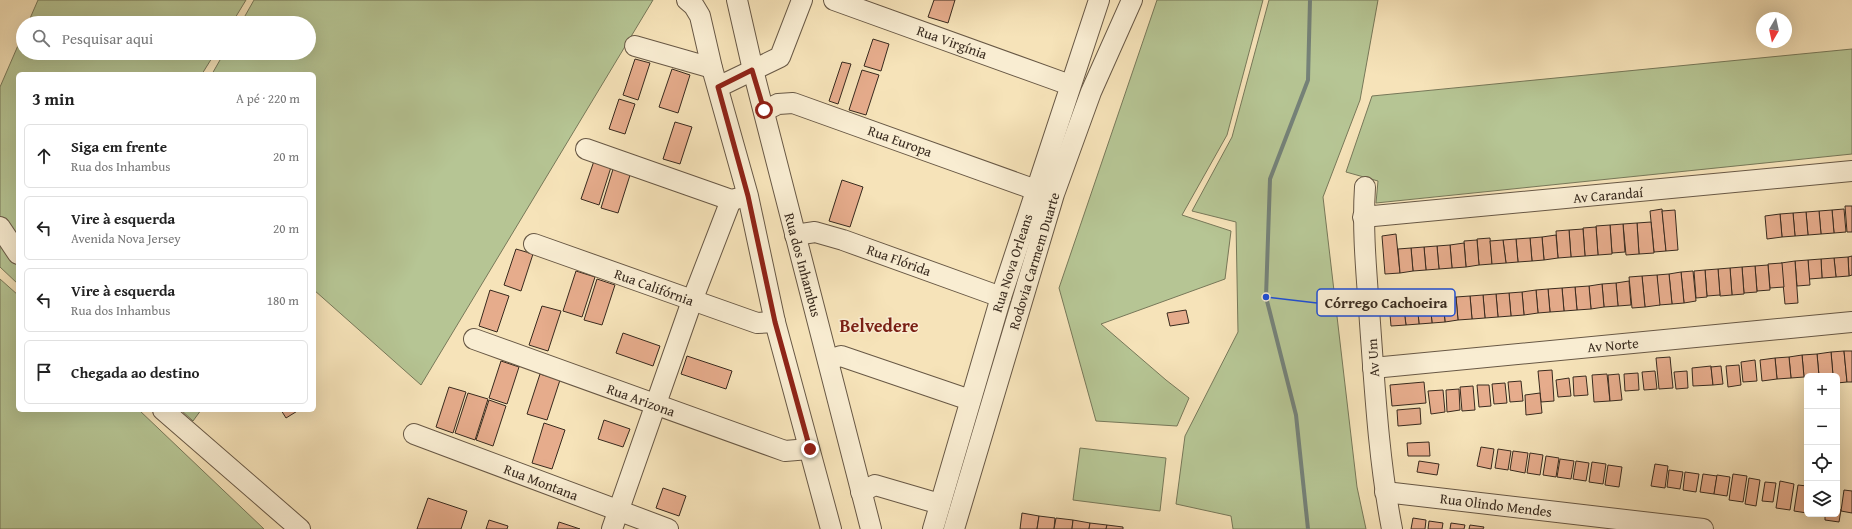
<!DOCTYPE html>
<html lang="pt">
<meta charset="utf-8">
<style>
:root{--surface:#fff;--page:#f2f2f2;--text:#222;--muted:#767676;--line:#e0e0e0}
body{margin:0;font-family:"Gentium Book Plus",serif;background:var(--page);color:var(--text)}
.controls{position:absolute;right:12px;bottom:12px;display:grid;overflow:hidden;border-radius:6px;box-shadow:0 4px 16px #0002}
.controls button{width:36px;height:36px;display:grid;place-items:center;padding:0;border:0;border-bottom:1px solid var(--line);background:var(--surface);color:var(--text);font:20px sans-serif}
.compass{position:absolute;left:1756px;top:12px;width:36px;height:36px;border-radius:50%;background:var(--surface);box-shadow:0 4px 16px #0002;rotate:189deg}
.stop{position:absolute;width:12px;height:12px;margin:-9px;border:3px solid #8f2418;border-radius:50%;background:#fff}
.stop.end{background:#8f2418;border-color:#fff;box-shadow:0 1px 4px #0008}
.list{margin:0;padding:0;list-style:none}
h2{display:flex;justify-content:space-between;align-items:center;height:52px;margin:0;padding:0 16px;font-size:17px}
h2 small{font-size:13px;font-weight:400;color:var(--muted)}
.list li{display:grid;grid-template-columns:26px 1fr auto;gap:12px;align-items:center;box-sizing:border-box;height:64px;margin:0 8px 8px;padding:0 8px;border:1px solid var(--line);border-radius:6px}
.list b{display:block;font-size:15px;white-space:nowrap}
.list p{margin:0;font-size:13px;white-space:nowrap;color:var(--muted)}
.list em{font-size:13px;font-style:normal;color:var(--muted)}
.icon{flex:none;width:22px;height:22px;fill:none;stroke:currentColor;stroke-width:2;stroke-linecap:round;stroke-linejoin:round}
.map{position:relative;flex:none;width:1852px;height:529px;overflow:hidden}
.search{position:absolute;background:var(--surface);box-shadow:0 4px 16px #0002;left:16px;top:16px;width:300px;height:44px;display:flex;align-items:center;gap:10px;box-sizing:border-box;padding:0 14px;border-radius:22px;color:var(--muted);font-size:15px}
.panel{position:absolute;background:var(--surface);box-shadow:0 4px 16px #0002;left:16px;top:72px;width:300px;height:340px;border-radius:6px}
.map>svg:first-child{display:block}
.green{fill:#b6c594;stroke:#777859}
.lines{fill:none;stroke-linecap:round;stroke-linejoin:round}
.stream{stroke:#758279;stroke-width:4}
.building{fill:#e6ac8c;stroke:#382a1e}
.minor-casing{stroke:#685845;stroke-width:22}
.minor{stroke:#f9edd2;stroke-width:20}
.route{stroke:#8f2418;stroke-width:5}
.labels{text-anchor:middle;stroke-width:3;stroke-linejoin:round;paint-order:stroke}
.street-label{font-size:14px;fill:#382a1e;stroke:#f9edd2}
.district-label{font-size:18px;font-weight:bold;fill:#7a1f14;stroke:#f9edd2}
.leader{fill:none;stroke:#1d4ed8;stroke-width:1.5}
.callout-dot{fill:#1d4ed8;stroke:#f9edd2;stroke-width:1.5}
.callout{fill:#f9edd2;stroke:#1d4ed8;stroke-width:1.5}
.callout-label{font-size:15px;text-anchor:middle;font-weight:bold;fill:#382a1e}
</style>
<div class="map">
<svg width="1852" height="529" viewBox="0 0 1852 529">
<rect width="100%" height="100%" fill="#f6e3b9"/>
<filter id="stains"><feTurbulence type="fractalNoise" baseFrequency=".005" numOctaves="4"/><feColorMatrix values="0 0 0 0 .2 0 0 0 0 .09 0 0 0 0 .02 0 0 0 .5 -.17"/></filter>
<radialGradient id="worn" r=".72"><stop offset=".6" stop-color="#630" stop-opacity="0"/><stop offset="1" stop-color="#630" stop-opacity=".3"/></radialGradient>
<g class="green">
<polygon points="38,0 246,0 232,23 28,23"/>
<polygon points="254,0 653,0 421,385 314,290 314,74 212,74 224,53 309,53 309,23 241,23"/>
<polygon points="1157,0 1263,0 1227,135 1182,215 1231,231 1225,279 1101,324 1166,380 1189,398 1177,426 1096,421 1059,288"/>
<polygon points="1269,0 1378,0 1360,100 1323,197 1357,487 1366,529 1233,529 1231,516 1176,504 1185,436 1238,332 1236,222 1192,211 1232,137"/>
<polygon points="23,34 23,53 215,53 202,74 18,74 18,284 0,267 0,87"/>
<polygon points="1852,49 1852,154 1376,203 1378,181 1346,172 1372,96"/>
<polygon points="0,279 18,295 18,410 139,410 264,529 0,529"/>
<polygon points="181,410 201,410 193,421"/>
<polygon points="1080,448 1166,458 1160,511 1073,500"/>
</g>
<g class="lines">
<polyline class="stream" points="1308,529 1296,415 1266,297 1270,179 1308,80 1310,0"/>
</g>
<g class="building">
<polygon points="934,0 955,0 948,23 928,17"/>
<polygon points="873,39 889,44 881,71 864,66"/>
<polygon points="635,59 650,63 638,100 623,95"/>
<polygon points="842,62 851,64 838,104 829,101"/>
<polygon points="672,69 690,75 678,113 659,107"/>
<polygon points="862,70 879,75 866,115 849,110"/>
<polygon points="619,99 635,104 625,134 609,129"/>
<polygon points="675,122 692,127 680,164 663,159"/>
<polygon points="595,158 612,164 599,205 581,199"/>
<polygon points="614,166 631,172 618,213 601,208"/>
<polygon points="842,180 863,187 850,227 829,221"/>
<polygon points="1845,206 1852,206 1852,232 1847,232"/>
<polygon points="1662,209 1666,251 1654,252 1650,211"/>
<polygon points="1844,209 1846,232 1834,233 1832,210"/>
<polygon points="1675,210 1678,250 1666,251 1662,211"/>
<polygon points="1832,210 1834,233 1821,234 1819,211"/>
<polygon points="1819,211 1821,234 1808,235 1806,212"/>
<polygon points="1806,212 1808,235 1795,236 1793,213"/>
<polygon points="1793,213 1795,236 1782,237 1780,214"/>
<polygon points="1780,214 1782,237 1767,239 1765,216"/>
<polygon points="1651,222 1654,253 1639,254 1637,223"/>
<polygon points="1637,223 1639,254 1626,255 1623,224"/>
<polygon points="1623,224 1625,252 1612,253 1610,225"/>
<polygon points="1610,225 1612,254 1598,255 1596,226"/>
<polygon points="1596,227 1598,255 1585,256 1583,228"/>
<polygon points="1583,229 1585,256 1571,257 1569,230"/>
<polygon points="1569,230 1571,257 1558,258 1556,231"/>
<polygon points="1396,234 1400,273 1385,274 1382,236"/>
<polygon points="1556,235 1558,258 1544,260 1542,237"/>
<polygon points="1542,237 1544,260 1532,261 1530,238"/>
<polygon points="1490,238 1492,264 1479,265 1477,239"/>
<polygon points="1530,238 1532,261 1518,262 1516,239"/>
<polygon points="1516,239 1518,262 1506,263 1503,240"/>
<polygon points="1477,240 1479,265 1466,267 1464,241"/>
<polygon points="1503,240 1506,263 1492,264 1490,241"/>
<polygon points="1464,243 1466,267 1452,268 1450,245"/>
<polygon points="1450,245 1452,268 1439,269 1437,246"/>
<polygon points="1437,246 1439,269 1426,270 1424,247"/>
<polygon points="1424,247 1426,270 1413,271 1411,248"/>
<polygon points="1411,248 1413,271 1400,273 1398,249"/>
<polygon points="516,249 533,254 521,291 504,285"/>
<polygon points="1852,256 1852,275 1849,276 1848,257"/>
<polygon points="1848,257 1849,276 1836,277 1834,258"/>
<polygon points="1834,258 1836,277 1822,278 1821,259"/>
<polygon points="1821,259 1822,278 1809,279 1808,260"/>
<polygon points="1808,260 1810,285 1797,286 1795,261"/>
<polygon points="1795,261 1798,303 1785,304 1781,263"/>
<polygon points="1782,263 1784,287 1770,288 1768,264"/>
<polygon points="1768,265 1770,290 1757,291 1755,266"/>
<polygon points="1755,266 1757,292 1744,293 1742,267"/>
<polygon points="1742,267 1744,294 1732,295 1730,268"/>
<polygon points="1730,268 1732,295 1720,296 1718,269"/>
<polygon points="1718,269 1720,295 1707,296 1705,270"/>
<polygon points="1705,270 1707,297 1696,298 1694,271"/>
<polygon points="576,271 595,277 582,317 563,311"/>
<polygon points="1693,271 1696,301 1684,303 1681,272"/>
<polygon points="1681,272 1684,303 1672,304 1669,274"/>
<polygon points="1669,274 1672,304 1659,305 1657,275"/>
<polygon points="1657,275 1660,305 1645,307 1642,276"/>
<polygon points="1642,276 1645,307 1632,308 1629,277"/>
<polygon points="597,279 615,285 602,325 584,320"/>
<polygon points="1629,281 1631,305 1618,306 1616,283"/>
<polygon points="1616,283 1618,306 1604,307 1602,284"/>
<polygon points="1602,284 1604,307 1591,309 1589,286"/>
<polygon points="1589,286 1591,309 1577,310 1575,287"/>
<polygon points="1575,287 1577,310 1564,311 1562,288"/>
<polygon points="1562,288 1564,311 1550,312 1548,289"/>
<polygon points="1548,289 1550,312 1538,313 1536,290"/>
<polygon points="490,290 509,296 497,332 479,326"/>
<polygon points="1536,290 1538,313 1524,315 1522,292"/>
<polygon points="1522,292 1524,315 1511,316 1509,293"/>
<polygon points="1509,293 1511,316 1498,317 1496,294"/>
<polygon points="1496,294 1498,317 1485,318 1483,295"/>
<polygon points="1483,295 1485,318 1472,319 1470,296"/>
<polygon points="1470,296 1472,319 1458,320 1456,297"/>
<polygon points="1456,297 1458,320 1445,322 1443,299"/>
<polygon points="1443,299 1445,322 1432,323 1430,300"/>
<polygon points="1430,300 1432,323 1419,324 1417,301"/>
<polygon points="1417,301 1419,324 1406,325 1403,302"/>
<polygon points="1403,302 1406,325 1391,326 1389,303"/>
<polygon points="542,306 561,311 548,351 529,345"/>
<polygon points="1186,310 1189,323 1170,326 1167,313"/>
<polygon points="623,333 660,346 653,366 616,353"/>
<polygon points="1844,351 1847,382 1837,383 1837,376 1833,376 1831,352"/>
<polygon points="1844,351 1852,351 1852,382 1847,382"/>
<polygon points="1831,352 1833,375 1819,376 1817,354"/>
<polygon points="1817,354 1819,376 1804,377 1802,355"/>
<polygon points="1802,355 1804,377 1791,378 1789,357"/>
<polygon points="687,356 732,371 726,389 681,374"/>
<polygon points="1670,357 1673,388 1659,389 1656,358"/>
<polygon points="1789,357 1791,378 1777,379 1775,358"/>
<polygon points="1775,358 1777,379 1762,381 1760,360"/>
<polygon points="1755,360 1757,381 1743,382 1741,362"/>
<polygon points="501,361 519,367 507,404 489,398"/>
<polygon points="1739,365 1741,385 1728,387 1726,366"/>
<polygon points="1711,366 1713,385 1693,386 1692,368"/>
<polygon points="1721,366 1723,384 1713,385 1711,367"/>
<polygon points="1552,370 1554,401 1541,402 1538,371"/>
<polygon points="1655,371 1657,389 1644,390 1642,372"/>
<polygon points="1687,371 1688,388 1676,389 1674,372"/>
<polygon points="1638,373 1639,390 1625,391 1624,374"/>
<polygon points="540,374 560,380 547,420 527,414"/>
<polygon points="1607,374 1610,401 1594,402 1592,375"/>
<polygon points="1619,374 1622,400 1610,401 1608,375"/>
<polygon points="1586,376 1588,395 1574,396 1573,377"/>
<polygon points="1569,378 1571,396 1558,397 1556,380"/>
<polygon points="1521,381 1523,401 1510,402 1508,382"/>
<polygon points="1424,382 1426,403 1392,406 1390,385"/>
<polygon points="1505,383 1507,403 1494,404 1492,384"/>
<polygon points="1477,385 1489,385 1491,406 1479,407"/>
<polygon points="1473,386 1475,410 1462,411 1460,387"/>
<polygon points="449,387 466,392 453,433 436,427"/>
<polygon points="1459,389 1460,410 1447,412 1446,390"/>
<polygon points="1443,390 1445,412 1431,414 1428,391"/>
<polygon points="468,393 488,399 475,440 455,433"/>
<polygon points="1540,393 1542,413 1526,415 1525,395"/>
<polygon points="489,400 506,406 493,446 476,440"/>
<polygon points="1420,408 1421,424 1398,426 1397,410"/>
<polygon points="281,410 299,410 286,418"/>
<polygon points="604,420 630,429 623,447 598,439"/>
<polygon points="544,423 565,430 552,469 532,463"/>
<polygon points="1429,442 1430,456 1408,456 1407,443"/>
<polygon points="1481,447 1494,449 1491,469 1477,466"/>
<polygon points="1498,449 1511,451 1508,470 1495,468"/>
<polygon points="1513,451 1528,453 1525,473 1510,470"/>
<polygon points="1530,453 1543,455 1540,475 1527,473"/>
<polygon points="1546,456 1559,458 1556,477 1543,475"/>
<polygon points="1560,459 1574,461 1571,479 1557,477"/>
<polygon points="1419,461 1439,464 1437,475 1417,472"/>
<polygon points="1576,461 1589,463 1586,481 1573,479"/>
<polygon points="1592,462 1606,464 1603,484 1589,482"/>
<polygon points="1655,464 1668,466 1665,488 1651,486"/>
<polygon points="1608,465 1622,467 1619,487 1605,485"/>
<polygon points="1669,470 1683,472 1680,489 1667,487"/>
<polygon points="1685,472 1699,474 1696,492 1683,490"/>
<polygon points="1703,474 1717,476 1714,494 1700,492"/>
<polygon points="1733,474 1747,476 1743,502 1729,500"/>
<polygon points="1717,475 1730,477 1727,496 1714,494"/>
<polygon points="1749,478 1760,480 1756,506 1745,504"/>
<polygon points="1780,481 1794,484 1790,510 1776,508"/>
<polygon points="1765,482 1776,483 1773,502 1762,501"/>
<polygon points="1798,485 1807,486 1807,513 1794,511"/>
<polygon points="663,488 686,496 679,516 656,508"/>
<polygon points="1844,490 1852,491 1852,513 1841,511"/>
<polygon points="428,498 467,511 461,529 417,529"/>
<polygon points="1837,509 1841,510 1839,522 1825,520 1825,514 1837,514"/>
<polygon points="1022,513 1039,516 1037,529 1020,529"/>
<polygon points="1039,516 1055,518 1054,529 1037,529"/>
<polygon points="1056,518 1073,520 1072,529 1054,529"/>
<polygon points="1413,518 1426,520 1425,529 1411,529"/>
<polygon points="489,520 508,526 507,529 486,529"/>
<polygon points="1073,520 1090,523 1089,529 1072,529"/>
<polygon points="1429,521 1443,523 1442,529 1428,529"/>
<polygon points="559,522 580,529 557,529"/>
<polygon points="1090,523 1107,525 1106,529 1089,529"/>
<polygon points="1451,523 1465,525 1464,529 1450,529"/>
<polygon points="1107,525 1123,527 1123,529 1106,529"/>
<polygon points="1470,525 1484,527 1483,529 1469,529"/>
</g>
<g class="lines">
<defs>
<g id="minor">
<polyline points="687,0 694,6 700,16 712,68 748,196 775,322 831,529"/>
<polyline points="737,0 753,70 871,529"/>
<polyline points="834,0 1070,85"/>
<polyline points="635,46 712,68"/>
<polyline points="718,87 780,57 802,0"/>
<polyline points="764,111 778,104 793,103 1036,190"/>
<polyline points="586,149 731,200 744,197"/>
<path d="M1365,187c-3,45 2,91 5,136 5,69 9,139 22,206"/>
<polyline points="1363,217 1852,171"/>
<polyline points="0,227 18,254"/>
<polyline points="795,235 815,232 843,240 1001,297"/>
<polyline points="534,244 757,323 775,322"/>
<polyline points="474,339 785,451 809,449"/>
<polyline points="828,360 841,356 970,400"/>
<polyline points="1373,368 1852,322"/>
<polyline points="163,410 300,529"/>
<polyline points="414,434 668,529"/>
<polyline points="861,492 875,485 940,504"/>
<polyline points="1385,492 1703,529"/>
<polyline points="612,529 692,301 731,200"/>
<polyline points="933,529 1001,297 1099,0"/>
<polyline points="954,529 1054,194 1091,92 1132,0"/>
</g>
</defs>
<use href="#minor" class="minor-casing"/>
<use href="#minor" class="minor"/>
</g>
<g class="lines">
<polyline class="route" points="764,110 752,70 718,87 748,196 775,322 810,449"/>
</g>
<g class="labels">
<g class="street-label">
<text transform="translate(952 42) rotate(20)" y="5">Rua Virgínia</text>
<text transform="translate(900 141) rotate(20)" y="5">Rua Europa</text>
<text transform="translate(1608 195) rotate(-5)" y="5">Av Carandaí</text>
<text transform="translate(899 260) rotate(20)" y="5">Rua Flórida</text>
<text transform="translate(1034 261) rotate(-73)" y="5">Rodovia Carmem Duarte</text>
<text transform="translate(1012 263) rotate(-72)" y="5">Rua Nova Orleans</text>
<text transform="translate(803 265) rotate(75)" y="5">Rua dos Inhambus</text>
<text transform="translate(654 287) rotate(20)" y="5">Rua Califórnia</text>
<text transform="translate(1613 345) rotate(-5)" y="5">Av Norte</text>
<text transform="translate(1373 358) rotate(-94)" y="5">Av Um</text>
<text transform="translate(641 400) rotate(20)" y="5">Rua Arizona</text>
<text transform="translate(541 482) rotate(21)" y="5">Rua Montana</text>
<text transform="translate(1496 505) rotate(7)" y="5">Rua Olindo Mendes</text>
</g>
<g class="district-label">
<text x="879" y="332">Belvedere</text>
</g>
</g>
<path class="leader" d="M1266 297L1317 303"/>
<circle class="callout-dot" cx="1266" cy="297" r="4"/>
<rect class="callout" x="1317" y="289" width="138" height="27" rx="4"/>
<g class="callout-label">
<text x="1386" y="308">Córrego Cachoeira</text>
</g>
<rect width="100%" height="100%" filter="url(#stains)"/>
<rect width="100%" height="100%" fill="url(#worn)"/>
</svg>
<div class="controls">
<button>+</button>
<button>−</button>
<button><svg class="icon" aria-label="locate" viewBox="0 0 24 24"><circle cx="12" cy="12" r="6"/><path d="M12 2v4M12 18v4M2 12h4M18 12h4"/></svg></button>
<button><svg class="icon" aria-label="layers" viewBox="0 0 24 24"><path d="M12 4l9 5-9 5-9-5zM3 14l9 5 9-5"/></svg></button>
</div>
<svg class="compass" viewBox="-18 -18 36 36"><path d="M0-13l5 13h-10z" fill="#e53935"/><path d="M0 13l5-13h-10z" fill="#767676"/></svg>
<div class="stop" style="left:764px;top:110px"></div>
<div class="stop end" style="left:810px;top:449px"></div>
<div class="search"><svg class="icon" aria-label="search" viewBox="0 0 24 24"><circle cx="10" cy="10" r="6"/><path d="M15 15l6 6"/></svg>Pesquisar aqui</div>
<section class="panel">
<h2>3 min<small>A pé · 220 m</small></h2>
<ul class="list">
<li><svg class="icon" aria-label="ahead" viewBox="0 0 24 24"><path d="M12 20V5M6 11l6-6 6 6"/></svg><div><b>Siga em frente</b><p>Rua dos Inhambus</p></div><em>20 m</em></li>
<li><svg class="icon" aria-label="left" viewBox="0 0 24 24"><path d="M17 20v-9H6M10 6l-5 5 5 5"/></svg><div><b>Vire à esquerda</b><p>Avenida Nova Jersey</p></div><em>20 m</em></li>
<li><svg class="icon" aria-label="left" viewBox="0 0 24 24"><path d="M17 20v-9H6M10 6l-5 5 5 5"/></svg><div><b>Vire à esquerda</b><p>Rua dos Inhambus</p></div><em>180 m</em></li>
<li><svg class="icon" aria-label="arrive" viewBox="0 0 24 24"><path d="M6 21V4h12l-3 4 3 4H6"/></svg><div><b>Chegada ao destino</b></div></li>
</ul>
</section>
</div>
